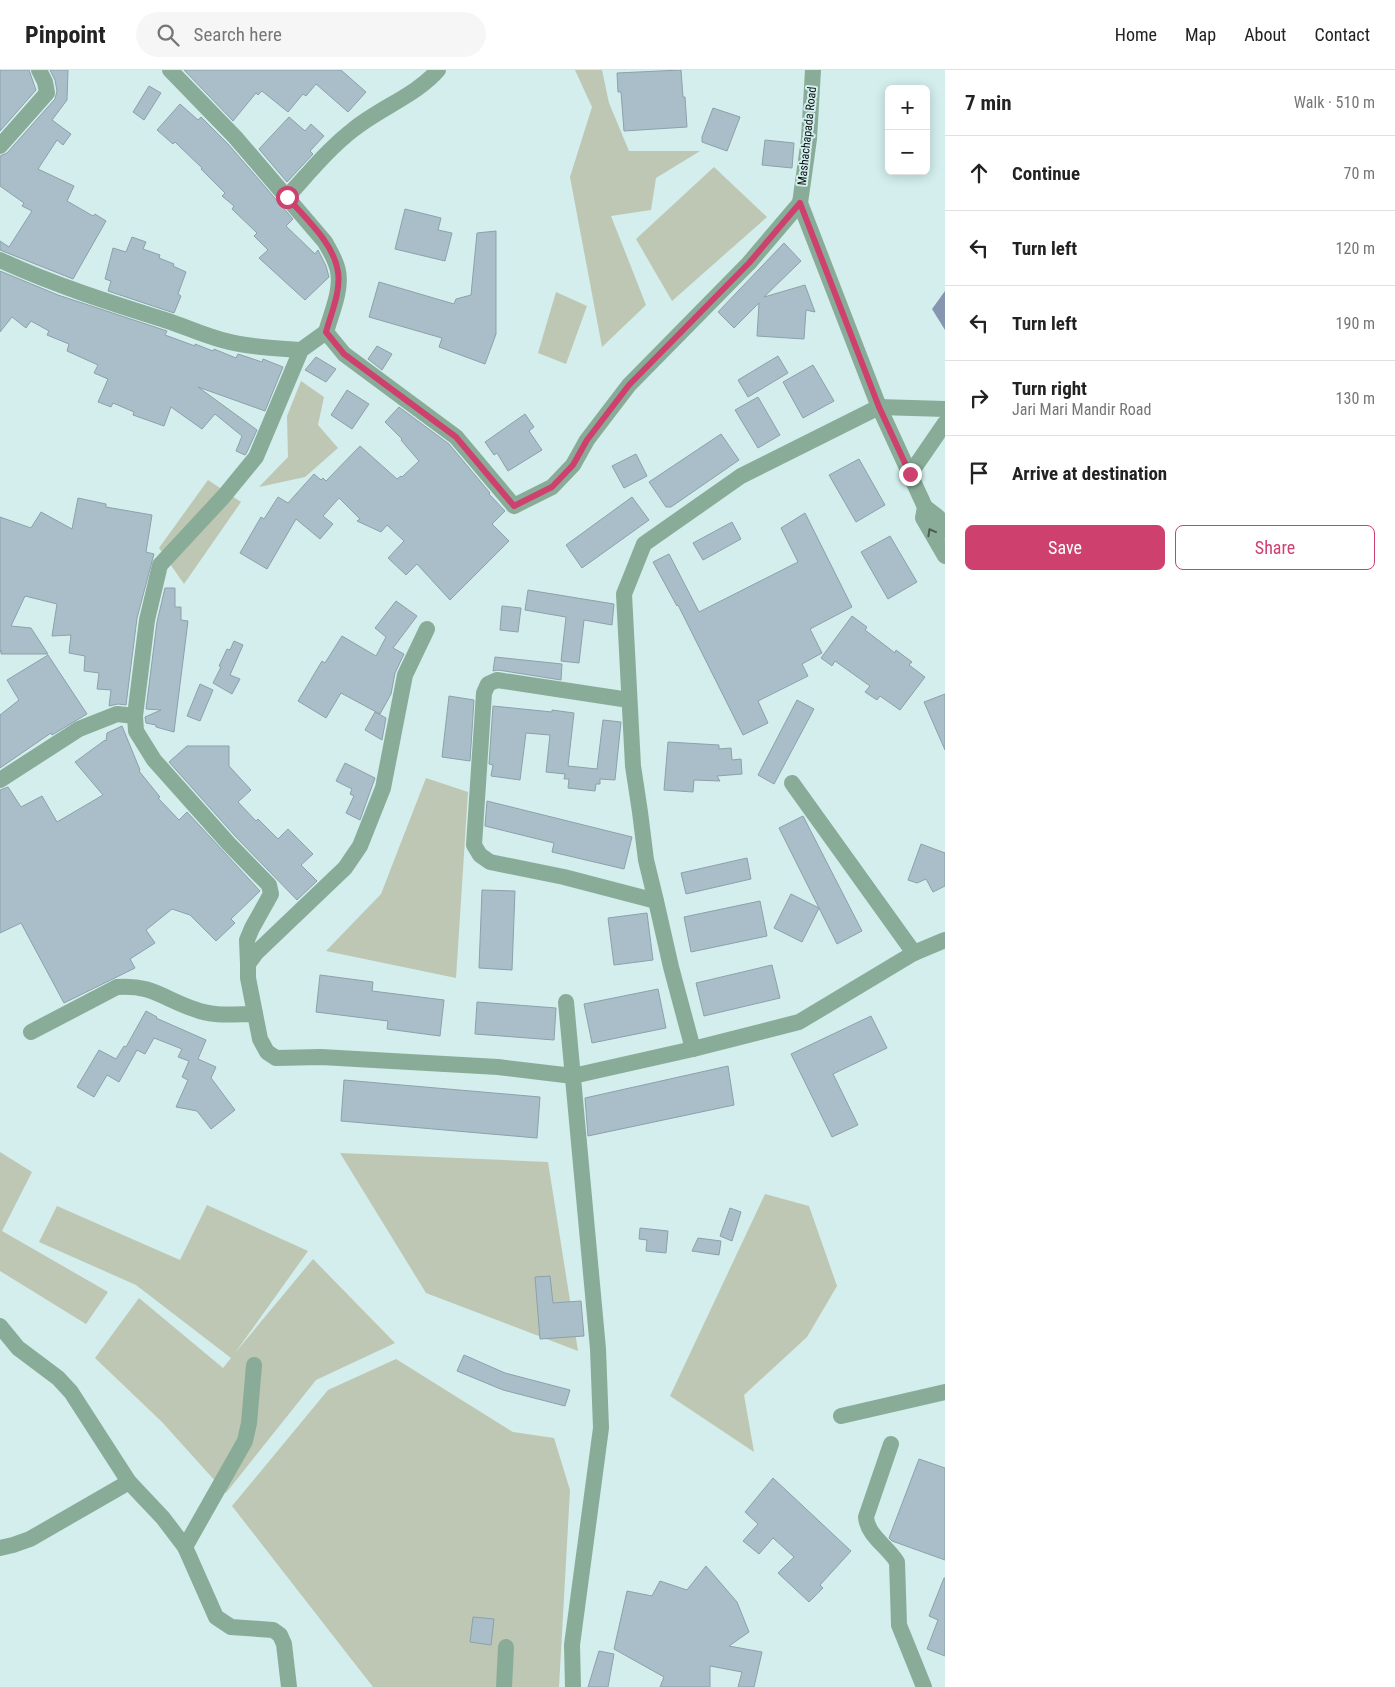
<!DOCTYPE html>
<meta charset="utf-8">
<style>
:root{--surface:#fff;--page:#f6f6f6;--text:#222;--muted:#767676;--line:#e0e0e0;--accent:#ce406e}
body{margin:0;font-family:"Roboto Condensed",sans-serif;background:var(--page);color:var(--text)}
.controls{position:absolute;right:15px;top:15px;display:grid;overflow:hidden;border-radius:8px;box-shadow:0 2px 12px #0003}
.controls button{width:45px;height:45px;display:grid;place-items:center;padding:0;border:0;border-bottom:1px solid var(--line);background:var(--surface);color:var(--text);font:25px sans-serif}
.stop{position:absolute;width:15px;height:15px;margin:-11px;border:4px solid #ce406e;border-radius:50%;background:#fff}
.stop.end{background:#ce406e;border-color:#fff;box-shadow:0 1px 5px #0008}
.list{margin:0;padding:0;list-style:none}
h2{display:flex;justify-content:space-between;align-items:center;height:65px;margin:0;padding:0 20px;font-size:21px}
h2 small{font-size:16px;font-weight:400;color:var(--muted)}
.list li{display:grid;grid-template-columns:32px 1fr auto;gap:15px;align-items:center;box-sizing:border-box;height:75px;padding:0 20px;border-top:1px solid var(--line)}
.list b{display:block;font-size:19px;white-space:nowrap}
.list p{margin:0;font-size:16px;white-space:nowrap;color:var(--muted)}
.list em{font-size:16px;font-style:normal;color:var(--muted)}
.actions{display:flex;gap:10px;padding:15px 20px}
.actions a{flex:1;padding:11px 0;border:1px solid var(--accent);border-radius:8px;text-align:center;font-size:18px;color:var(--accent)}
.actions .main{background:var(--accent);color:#fff}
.icon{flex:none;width:28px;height:28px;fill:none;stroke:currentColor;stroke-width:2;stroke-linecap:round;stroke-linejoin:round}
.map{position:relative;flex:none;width:945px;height:1617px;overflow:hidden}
header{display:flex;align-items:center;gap:30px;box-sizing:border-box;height:70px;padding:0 25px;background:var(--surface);border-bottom:1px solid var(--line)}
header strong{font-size:24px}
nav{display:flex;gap:28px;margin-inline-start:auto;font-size:18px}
.search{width:350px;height:45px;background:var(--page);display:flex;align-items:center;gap:12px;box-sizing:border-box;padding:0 18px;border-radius:28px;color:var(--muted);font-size:19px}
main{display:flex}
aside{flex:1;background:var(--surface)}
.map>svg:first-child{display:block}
.green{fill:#bec7b3}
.water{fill:#8795b1}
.building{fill:#a9bec9;stroke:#8ca1ab}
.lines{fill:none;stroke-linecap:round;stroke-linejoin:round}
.minor{stroke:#89ac98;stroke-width:16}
.oneway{stroke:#485e54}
.route{stroke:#ce406e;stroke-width:6}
.labels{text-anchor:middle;stroke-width:4;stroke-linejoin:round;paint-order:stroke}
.street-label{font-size:12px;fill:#071010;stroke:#d3eeed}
</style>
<header>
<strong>Pinpoint</strong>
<div class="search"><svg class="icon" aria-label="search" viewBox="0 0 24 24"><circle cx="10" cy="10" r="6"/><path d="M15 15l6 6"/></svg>Search here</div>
<nav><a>Home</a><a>Map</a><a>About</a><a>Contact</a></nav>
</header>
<main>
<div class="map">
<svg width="945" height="1617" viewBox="0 0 945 1617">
<rect width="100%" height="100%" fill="#d3eeed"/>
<g class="green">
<polygon points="575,0 602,0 609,33 629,81 700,81 656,108 651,140 611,146 646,235 602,277 570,107 592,37"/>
<polygon points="714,97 767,147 672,231 636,169"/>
<polygon points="556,222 587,236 566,294 538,283"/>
<polygon points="301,311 324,327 318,355 338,378 305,407 259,417 288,387 287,346"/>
<polygon points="208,410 241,432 184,514 159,478"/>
<polygon points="426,708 468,722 456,908 326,881 381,824"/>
<polygon points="0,1082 32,1102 2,1161 108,1222 86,1254 0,1201"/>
<polygon points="340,1083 548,1092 578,1281 426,1223"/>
<polygon points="765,1124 809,1136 837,1216 807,1267 744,1325 754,1382 670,1326"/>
<polygon points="207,1135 308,1181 235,1283 313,1189 395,1273 316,1310 226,1423 162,1352 95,1288 139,1228 223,1298 231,1288 136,1215 39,1172 57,1136 180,1190"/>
<polygon points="396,1289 513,1362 554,1368 570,1420 559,1617 373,1617 232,1436 328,1320"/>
</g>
<polygon class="water" points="945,221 945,260 932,239"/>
<g class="building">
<polygon points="0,0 29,0 36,20 0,61"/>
<polygon points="50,0 68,0 67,30 52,50 71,64 63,75 57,70 38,99 74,116 67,131 93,146 95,144 106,151 73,209 0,180 0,171 9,177 32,141 22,136 24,133 0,116 0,86 7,83 55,29 57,21 55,10"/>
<polygon points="184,0 341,0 366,22 348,42 316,14 306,26 303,24 288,42 262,21 258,25 256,23 233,51"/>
<polygon points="681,0 683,27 685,27 687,57 624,61 621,22 618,22 617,3"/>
<polygon points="149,16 161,23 144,50 133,42"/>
<polygon points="180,34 198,50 201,47 228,74 293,149 286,156 315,184 318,180 326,196 329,207 305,230 259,188 268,180 254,166 257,163 232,139 234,136 222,126 225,123 201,99 202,98 175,72 173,74 157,60"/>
<polygon points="713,38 740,47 727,81 702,72 702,67"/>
<polygon points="289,47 305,61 311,54 324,66 310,81 313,84 287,112 259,79"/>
<polygon points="765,70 794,73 792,98 762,95"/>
<polygon points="405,139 441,148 438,160 452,163 445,191 395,179"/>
<polygon points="496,161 496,264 485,294 439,277 442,268 369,247 379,212 454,234 456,229 471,225 477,163"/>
<polygon points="132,167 146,172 143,179 160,185 159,188 174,194 173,196 186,202 178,224 181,226 174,243 108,221 111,211 105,209 113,178 126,182"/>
<polygon points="784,173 801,191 764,227 805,215 815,242 806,240 804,269 757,266 759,233 734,258 718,242"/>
<polygon points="0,201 58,225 167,261 165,265 195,276 195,274 213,281 214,279 236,288 238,284 262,292 263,289 283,297 265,341 198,317 257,360 247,382 245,385 236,381 242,366 215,344 202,359 171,337 164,356 133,345 134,342 113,333 111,337 98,332 108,309 94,303 98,295 67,281 69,274 47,265 49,261 31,251 26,258 12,247 0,262"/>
<polygon points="377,276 392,284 382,300 368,289"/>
<polygon points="778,286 788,303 748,327 738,310"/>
<polygon points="316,287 336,299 326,312 305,300"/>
<polygon points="813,295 834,331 803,348 783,312"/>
<polygon points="347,320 369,334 352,359 331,345"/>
<polygon points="758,327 780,365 758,378 735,340"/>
<polygon points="399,337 449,374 490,423 489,424 505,441 492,454 509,471 450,530 417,494 406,505 388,488 404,471 387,455 381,462 357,451 360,449 339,428 323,446 333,454 320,469 296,449 267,499 240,483 261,447 264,449 278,427 288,433 314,404 321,410 323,408 326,411 360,376 397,409 401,406 402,407 419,391 401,370 402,369 385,352"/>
<polygon points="525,344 534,357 529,361 542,380 508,401 497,383 494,385 485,372"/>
<polygon points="721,364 739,390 671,437 666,437 649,412"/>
<polygon points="636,384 647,406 624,418 612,396"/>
<polygon points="859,389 885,435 856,452 829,405"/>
<polygon points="632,427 649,450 582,498 566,475"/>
<polygon points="78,428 106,434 106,437 152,445 146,482 154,484 137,548 126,635 118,634 109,636 111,620 97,619 99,603 84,601 85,586 69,583 71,565 52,566 57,534 25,526 11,556 31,558 48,584 1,584 1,580 0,582 0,447 31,458 41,442 72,459"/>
<polygon points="805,443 852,537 810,559 822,583 802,594 808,606 758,631 768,653 743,665 678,535 677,536 653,492 669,484 699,542 798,492 781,458"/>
<polygon points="732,452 741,469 703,490 693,473"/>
<polygon points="890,466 917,512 888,529 861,482"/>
<polygon points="165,518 175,518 175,537 181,537 181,550 188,551 174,662 156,657 156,655 146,653 145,647 161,640 146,639 157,552"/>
<polygon points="528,520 614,534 612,555 584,550 579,593 561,591 566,547 525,540"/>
<polygon points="396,531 417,546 393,578 404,584 395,603 391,624 380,644 341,623 326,648 298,631 322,591 325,593 342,566 376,586 386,567 375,558"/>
<polygon points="502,536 521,538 518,562 500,560"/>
<polygon points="852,546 867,557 865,560 895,583 896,580 912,592 909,595 925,607 900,640 880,626 877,630 865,622 870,616 835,591 832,596 821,588"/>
<polygon points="234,571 243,575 230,605 240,609 232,624 213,613 221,597 219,596 227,579 230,580"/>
<polygon points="48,585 87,644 52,665 51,663 0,698 0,645 19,630 7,610"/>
<polygon points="495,587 562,594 561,610 498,600 493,601"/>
<polygon points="200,614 213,620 200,651 187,646"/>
<polygon points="945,624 945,680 924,632"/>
<polygon points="449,626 474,630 470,691 442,687"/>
<polygon points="797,630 814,639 774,714 758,705"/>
<polygon points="493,636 552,642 552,640 574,643 568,696 597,699 603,650 621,652 615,710 600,709 600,714 596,714 595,721 568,718 569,709 564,709 565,704 546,702 550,665 526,663 520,710 491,706 493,695 489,694"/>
<polygon points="375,642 386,648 382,670 365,660"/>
<polygon points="122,656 140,700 139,701 160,727 158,728 179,750 187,742 260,821 231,849 235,853 216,871 190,845 172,839 146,860 155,873 130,889 135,898 64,933 21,853 0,863 0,720 8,717 21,737 42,726 57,752 103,725 75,692 105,670 106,671 107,663"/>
<polygon points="668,672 719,675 719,679 731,678 732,690 741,689 742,704 717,706 720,711 694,710 693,722 664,720"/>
<polygon points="187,676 229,676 229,696 251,720 238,732 256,751 258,749 278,769 288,759 313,784 301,795 317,811 297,830 236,767 169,692"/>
<polygon points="345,693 375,708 360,750 346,743 354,726 350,724 352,719 336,711"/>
<polygon points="487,731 632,767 624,799 552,782 554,773 485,756"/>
<polygon points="803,746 862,861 837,874 779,758"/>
<polygon points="921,774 945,783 945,816 933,822 926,809 917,813 908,810"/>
<polygon points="747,788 751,809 686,824 681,803"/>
<polygon points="482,820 515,821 512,900 479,898"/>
<polygon points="791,824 819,838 802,872 774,858"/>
<polygon points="760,831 767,866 691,882 684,847"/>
<polygon points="647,843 653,890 614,895 608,848"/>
<polygon points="772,895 780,928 704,946 696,913"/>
<polygon points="320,905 373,912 372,921 444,930 440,966 387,959 388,951 316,942"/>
<polygon points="658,919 666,958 592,973 584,934"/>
<polygon points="477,932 556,938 554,970 475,964"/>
<polygon points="146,941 157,947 156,948 206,970 198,989 216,997 211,1008 235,1040 211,1059 197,1041 176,1037 188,1010 182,1007 189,991 178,987 182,979 154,968 145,984 137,980 119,1012 107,1005 94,1027 77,1017 99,980 116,989 124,976 126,977"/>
<polygon points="871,946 887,978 833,1004 858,1055 832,1067 791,984"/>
<polygon points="728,996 734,1035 588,1066 585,1028"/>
<polygon points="344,1010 540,1027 537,1068 341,1051"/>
<polygon points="730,1138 741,1142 732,1171 720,1166"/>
<polygon points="640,1158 668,1161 666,1183 646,1181 647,1170 639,1169"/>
<polygon points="698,1168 721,1171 719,1185 692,1181"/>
<polygon points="550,1206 553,1233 581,1231 584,1266 540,1269 535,1207"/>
<polygon points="464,1285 505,1303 570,1320 565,1336 503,1320 457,1301"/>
<polygon points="919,1389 945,1398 945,1490 892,1471 889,1468"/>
<polygon points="773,1408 851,1481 820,1515 823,1518 809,1532 778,1503 794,1487 773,1468 759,1484 743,1471 758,1454 745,1442"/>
<polygon points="706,1496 737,1532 749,1562 729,1576 762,1582 754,1617 738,1617 742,1602 710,1596 710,1617 660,1617 664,1607 614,1579 627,1521 652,1526 660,1511 687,1520"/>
<polygon points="944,1508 945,1508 945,1586 927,1579 938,1550 929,1546"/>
<polygon points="473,1547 494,1549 491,1575 470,1572"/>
<polygon points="599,1581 614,1584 608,1617 588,1617"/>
</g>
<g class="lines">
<g class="minor">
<path d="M170,0l65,67 90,105c5,9 11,18 13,29 4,19 -7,43 -12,61l18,22 112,83 58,69 38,-19 21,-22 14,-25 42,-55 120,-122 51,-60"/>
<polyline points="813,0 809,69 800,133 879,337 925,437 938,447 945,461"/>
<polyline points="0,76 47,23 45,12 39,0"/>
<path d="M287,127c21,-23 42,-49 67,-68 26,-21 64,-35 84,-59"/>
<path d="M0,190c54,25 111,43 168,61 18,6 35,14 54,19 25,7 52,8 79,10"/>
<polyline points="910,404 945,353"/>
<polyline points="925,437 923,448 945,486"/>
<polyline points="427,559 405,605 383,718 360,776 345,798 256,883 248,894 248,908 260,969 267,982 276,988 321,987 498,997 573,1006 693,979 799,952 914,883 945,870"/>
<polyline points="629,630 497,610 488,614 484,623 474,775 480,785 490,792 564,807 656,831 646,790 640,742 633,696 624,524 644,474 741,406 879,337 945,339"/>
<polyline points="135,646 136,661 154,690 229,774 269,815 271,824 252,858 247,870 248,894"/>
<polyline points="0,710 79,659 117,644 135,646 147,550 160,495 224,426 256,387 301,280 326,262"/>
<polyline points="792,713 914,883"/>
<polyline points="656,831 671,897 693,979"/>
<polyline points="566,932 598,1279 601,1358 572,1575 573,1617"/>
<path d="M31,962l86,-45c34,-3 47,12 77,22 20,8 40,5 61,5"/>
<polyline points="0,1256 18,1278 58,1308 71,1322 129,1412 163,1448 185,1477 216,1547 231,1557 273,1560 280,1565 284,1574 289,1617"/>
<polyline points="841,1346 945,1322"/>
<path d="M891,1374l-25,73c1,18 22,30 31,45l2,63 25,62"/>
<polyline points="185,1477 245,1371 249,1353 254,1295"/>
<polyline points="0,1478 13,1475 30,1469 129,1412"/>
<polyline points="504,1617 506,1577"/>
</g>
</g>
<defs><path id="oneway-chevron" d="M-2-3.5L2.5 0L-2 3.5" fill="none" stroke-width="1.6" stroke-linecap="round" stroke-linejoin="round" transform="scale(1.25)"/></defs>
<use class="oneway" href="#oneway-chevron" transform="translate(931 462) rotate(-119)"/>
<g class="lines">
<path class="route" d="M287,127c18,21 47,46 51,75 3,19 -7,42 -12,60l18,22 112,83 58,69 38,-19 21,-22 14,-25 42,-55 120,-122 51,-60 79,204 31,67"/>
</g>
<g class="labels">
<g class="street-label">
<text transform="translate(807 66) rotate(-84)" y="4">Mashachapada Road</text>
</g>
</g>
</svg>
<div class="controls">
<button>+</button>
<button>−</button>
</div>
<div class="stop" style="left:287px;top:127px"></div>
<div class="stop end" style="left:910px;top:404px"></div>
</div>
<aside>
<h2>7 min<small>Walk · 510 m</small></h2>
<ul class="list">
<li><svg class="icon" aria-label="ahead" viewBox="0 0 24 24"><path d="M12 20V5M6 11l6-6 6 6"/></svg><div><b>Continue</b></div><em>70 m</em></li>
<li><svg class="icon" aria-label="left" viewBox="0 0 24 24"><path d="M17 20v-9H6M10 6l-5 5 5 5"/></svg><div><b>Turn left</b></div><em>120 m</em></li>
<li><svg class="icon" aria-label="left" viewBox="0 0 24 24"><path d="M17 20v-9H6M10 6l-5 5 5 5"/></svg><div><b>Turn left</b></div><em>190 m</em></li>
<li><svg class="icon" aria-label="right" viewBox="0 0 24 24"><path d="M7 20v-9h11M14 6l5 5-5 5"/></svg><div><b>Turn right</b><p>Jari Mari Mandir Road</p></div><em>130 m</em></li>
<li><svg class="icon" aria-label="arrive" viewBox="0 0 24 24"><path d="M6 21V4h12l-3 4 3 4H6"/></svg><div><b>Arrive at destination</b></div></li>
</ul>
<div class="actions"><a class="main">Save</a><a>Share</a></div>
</aside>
</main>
